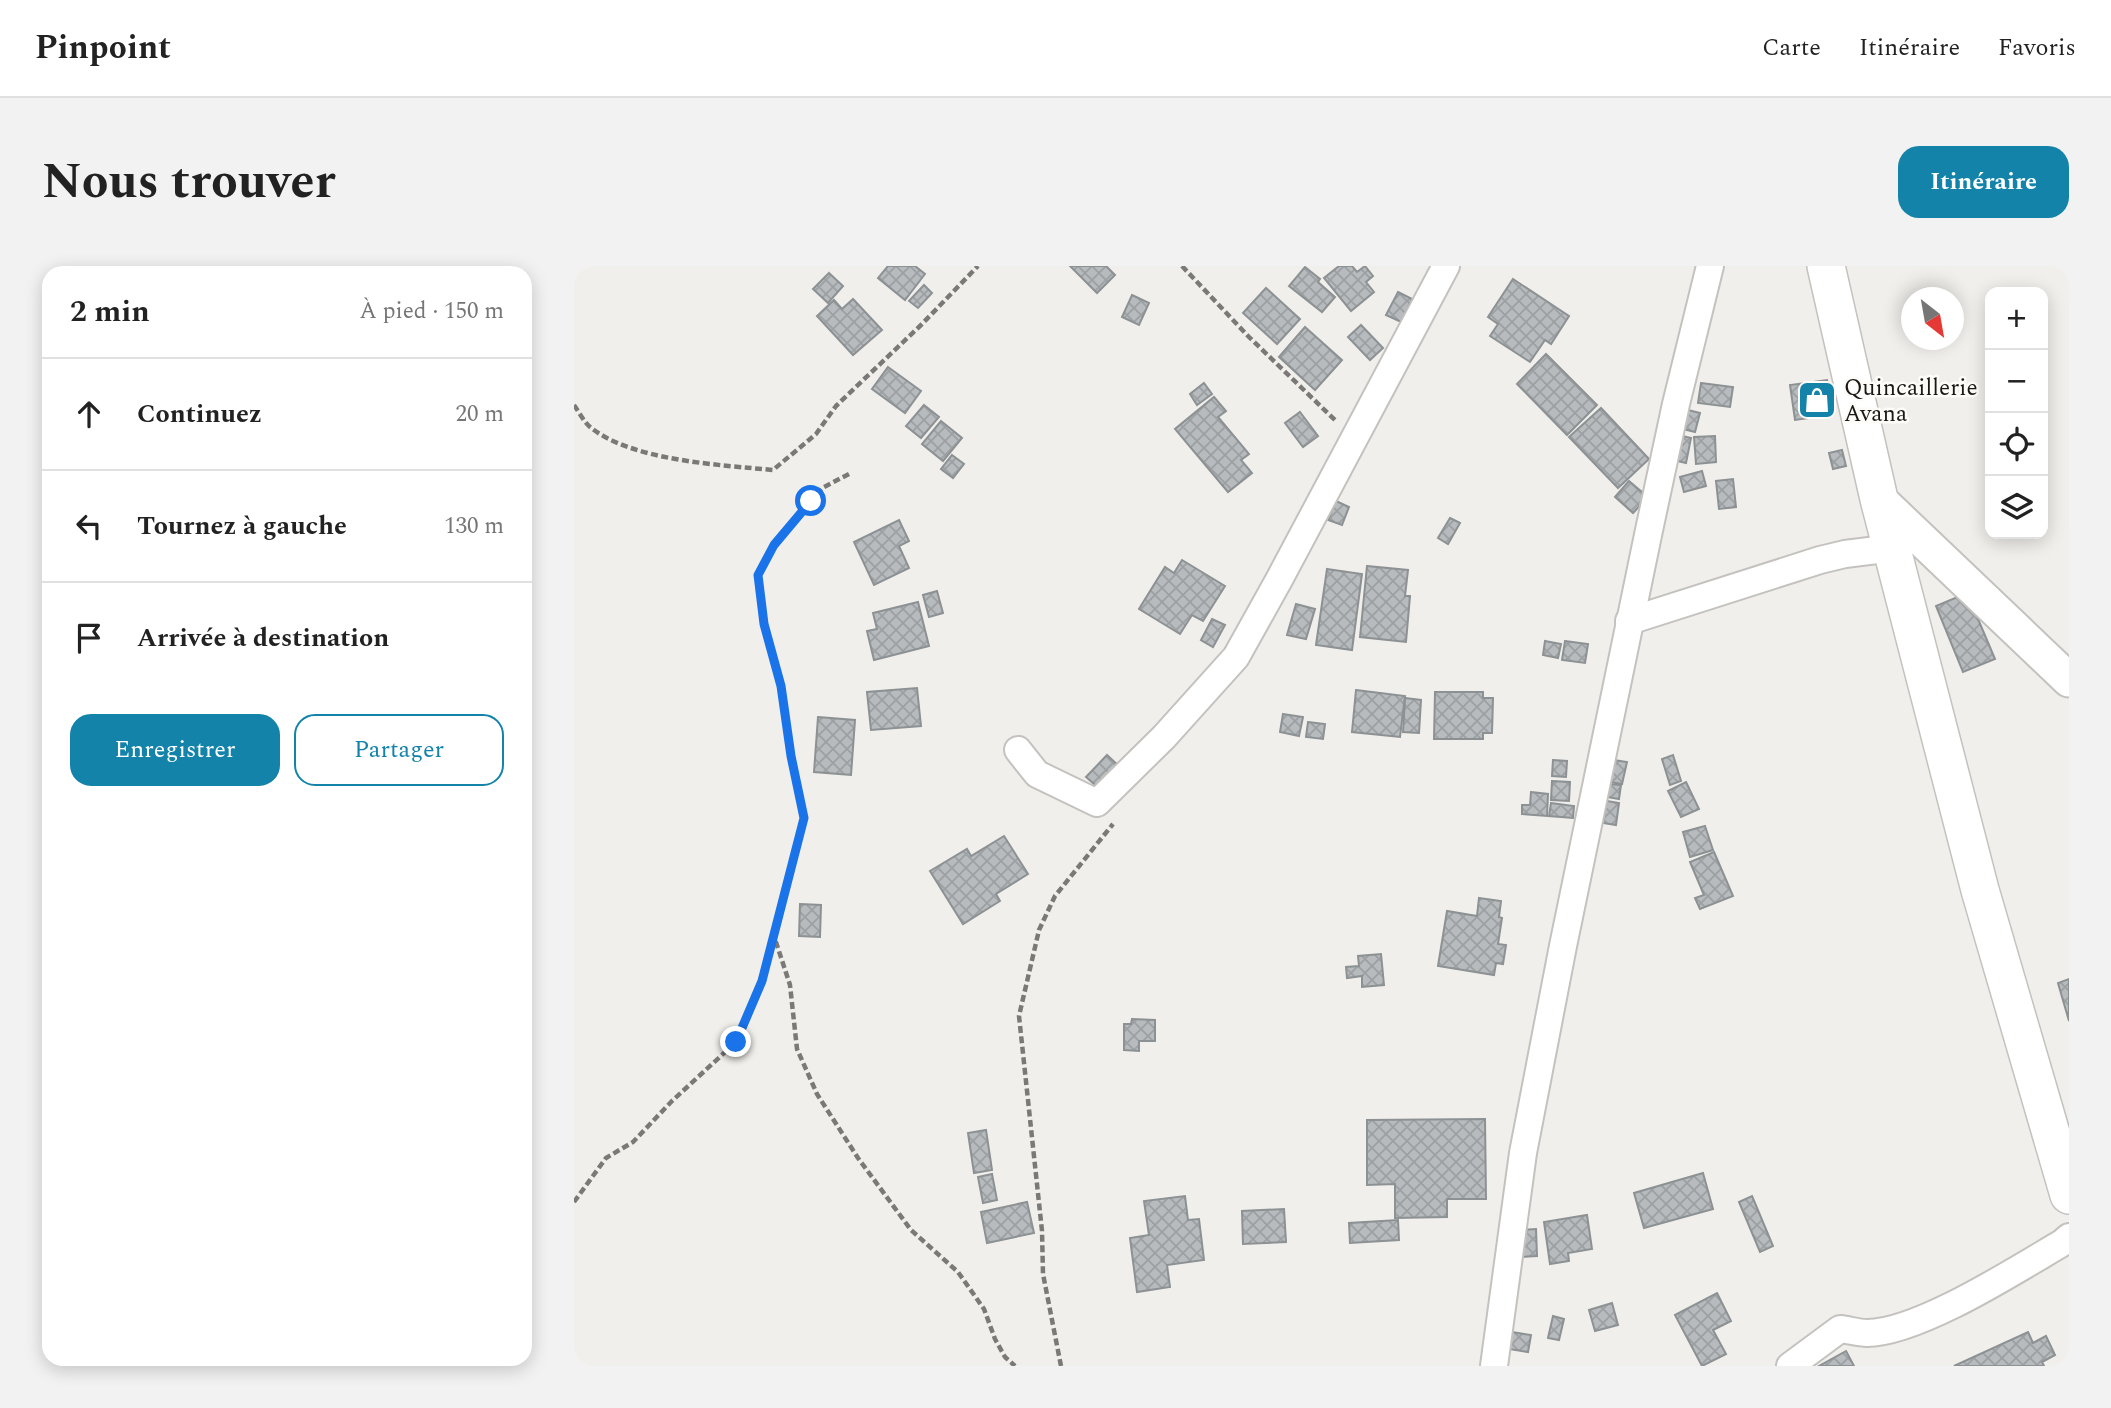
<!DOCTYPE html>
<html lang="fr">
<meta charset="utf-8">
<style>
:root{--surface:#fff;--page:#f2f2f2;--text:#222;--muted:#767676;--line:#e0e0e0;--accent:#1383aa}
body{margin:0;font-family:Spectral,serif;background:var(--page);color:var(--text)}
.controls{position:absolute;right:21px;top:21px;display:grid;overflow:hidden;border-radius:14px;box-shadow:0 4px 18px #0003}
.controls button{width:63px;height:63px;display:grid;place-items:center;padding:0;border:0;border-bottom:2px solid var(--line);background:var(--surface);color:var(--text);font:35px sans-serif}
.compass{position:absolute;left:1327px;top:21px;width:63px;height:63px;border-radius:50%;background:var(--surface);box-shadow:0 4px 18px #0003;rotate:149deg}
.stop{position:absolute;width:21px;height:21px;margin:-16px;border:5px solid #1a73e8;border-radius:50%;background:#fff}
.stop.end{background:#1a73e8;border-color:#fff;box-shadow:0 2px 7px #0008}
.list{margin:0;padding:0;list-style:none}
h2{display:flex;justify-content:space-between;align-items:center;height:91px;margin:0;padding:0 28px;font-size:30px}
h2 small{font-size:23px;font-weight:400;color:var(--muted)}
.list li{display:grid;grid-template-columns:46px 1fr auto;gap:21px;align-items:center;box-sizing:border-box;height:112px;padding:0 28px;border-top:2px solid var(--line)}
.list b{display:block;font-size:26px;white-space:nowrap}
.list em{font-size:23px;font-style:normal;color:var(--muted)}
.actions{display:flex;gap:14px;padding:21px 28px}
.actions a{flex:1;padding:16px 0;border:2px solid var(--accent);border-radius:21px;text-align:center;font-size:24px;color:var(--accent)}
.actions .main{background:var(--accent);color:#fff}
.icon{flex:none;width:38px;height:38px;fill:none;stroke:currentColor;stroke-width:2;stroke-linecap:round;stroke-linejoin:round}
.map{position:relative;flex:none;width:1495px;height:1100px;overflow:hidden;border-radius:21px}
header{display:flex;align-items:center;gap:42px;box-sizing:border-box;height:98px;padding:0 35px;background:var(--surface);border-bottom:2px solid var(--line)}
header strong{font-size:33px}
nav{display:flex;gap:38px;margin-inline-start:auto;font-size:24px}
.intro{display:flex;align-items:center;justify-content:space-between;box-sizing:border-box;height:168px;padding:0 42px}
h1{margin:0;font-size:49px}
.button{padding:18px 32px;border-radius:21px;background:var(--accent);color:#fff;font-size:24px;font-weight:700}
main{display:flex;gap:42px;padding:0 42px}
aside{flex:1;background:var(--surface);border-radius:21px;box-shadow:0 4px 18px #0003}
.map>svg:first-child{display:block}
.building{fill:url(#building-cross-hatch);stroke:#8c9193;stroke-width:2}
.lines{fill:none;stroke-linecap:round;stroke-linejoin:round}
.minor-casing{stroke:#c4c2be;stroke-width:30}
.tertiary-casing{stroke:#c4c2be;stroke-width:37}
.secondary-casing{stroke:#c4c2be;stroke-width:40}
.path{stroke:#7b7977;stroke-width:4.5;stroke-dasharray:7 3.5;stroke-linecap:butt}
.minor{stroke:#fff;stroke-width:26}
.tertiary{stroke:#fff;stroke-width:33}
.secondary{stroke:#fff;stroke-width:37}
.route{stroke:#1a73e8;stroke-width:9}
.labels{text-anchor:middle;stroke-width:5;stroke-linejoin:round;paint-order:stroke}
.poi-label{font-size:23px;fill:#191817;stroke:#fefcf8;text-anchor:start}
</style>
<header>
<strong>Pinpoint</strong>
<nav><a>Carte</a><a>Itinéraire</a><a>Favoris</a></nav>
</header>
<div class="intro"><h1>Nous trouver</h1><a class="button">Itinéraire</a></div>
<main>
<aside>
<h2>2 min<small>À pied · 150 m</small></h2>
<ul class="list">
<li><svg class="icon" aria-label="ahead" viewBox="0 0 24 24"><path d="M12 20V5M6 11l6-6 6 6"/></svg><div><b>Continuez</b></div><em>20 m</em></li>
<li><svg class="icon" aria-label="left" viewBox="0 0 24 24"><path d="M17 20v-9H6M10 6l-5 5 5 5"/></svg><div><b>Tournez à gauche</b></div><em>130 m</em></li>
<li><svg class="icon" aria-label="arrive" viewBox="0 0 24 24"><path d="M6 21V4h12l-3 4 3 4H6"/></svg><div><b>Arrivée à destination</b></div></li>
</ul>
<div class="actions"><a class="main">Enregistrer</a><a>Partager</a></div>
</aside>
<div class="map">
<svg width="1495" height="1100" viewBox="0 0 1495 1100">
<defs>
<pattern id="building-cross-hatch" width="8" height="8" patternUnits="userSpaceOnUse" patternTransform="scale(1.75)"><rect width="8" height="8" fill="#b7bbbe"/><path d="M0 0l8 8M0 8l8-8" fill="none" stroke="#9da0a3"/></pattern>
</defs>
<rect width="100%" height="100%" fill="#f1efeb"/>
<g class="building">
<polygon points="314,0 341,0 351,8 331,34 304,12"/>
<polygon points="496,0 532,0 541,9 523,27"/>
<polygon points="765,0 778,0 783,6 791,0 799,10 792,16 800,26 777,45 750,12"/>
<polygon points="731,1 746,13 744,16 761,31 748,46 715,20"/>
<polygon points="255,7 269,20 254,37 239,23"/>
<polygon points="939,13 995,50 977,78 971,74 956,96 916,70 924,58 914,51"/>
<polygon points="350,19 358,27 344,42 335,35"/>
<polygon points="692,22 726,53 703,78 669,47"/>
<polygon points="824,26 838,33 827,56 812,49"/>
<polygon points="558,29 575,37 565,59 548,51"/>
<polygon points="279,33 308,64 279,89 243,50 260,34 268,43"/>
<polygon points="787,59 809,82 796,94 774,71"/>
<polygon points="731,61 768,94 741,124 705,91"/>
<polygon points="972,88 1023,139 993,169 943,118"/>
<polygon points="314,101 347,125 331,147 298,123"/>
<polygon points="1253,114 1258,149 1221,154 1216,119"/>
<polygon points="630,117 638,128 623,139 616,128"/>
<polygon points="1127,117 1159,121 1156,141 1124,137"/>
<polygon points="640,131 652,145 644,151 675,188 667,194 678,207 654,226 601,163"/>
<polygon points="350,139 365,151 347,172 332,160"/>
<polygon points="1027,142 1075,193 1044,222 995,171"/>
<polygon points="1110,143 1126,147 1121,166 1105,162"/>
<polygon points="726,146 744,170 729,181 711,157"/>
<polygon points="367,155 388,172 369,195 348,178"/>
<polygon points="1104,169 1117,172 1112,197 1099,194"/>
<polygon points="1141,170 1142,196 1122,198 1120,171"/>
<polygon points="1268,184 1272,200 1259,203 1255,187"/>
<polygon points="378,189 390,198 379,212 367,203"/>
<polygon points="1128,205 1132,220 1110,226 1106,211"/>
<polygon points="1159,213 1162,241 1145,243 1142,215"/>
<polygon points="1055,215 1074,231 1059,247 1041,231"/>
<polygon points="762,235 775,241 768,259 754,254"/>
<polygon points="876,252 886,257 874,278 864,272"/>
<polygon points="325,254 335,275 325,280 335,302 300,319 280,276"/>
<polygon points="608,294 651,320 629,355 618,349 606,368 565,343 591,301 600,307"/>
<polygon points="793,300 834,304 831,330 836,330 832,376 786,371"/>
<polygon points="753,303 788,308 778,384 742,379"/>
<polygon points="363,325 369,347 355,351 349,329"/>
<polygon points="1393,327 1421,393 1389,406 1362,340"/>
<polygon points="344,336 355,380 300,394 293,365 303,363 299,347"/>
<polygon points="722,338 741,343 732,373 713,369"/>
<polygon points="638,353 651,359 639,381 627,374"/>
<polygon points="971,375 987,378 984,392 969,389"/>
<polygon points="991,375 1014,378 1011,397 988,394"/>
<polygon points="343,422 347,460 297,464 293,426"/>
<polygon points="782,424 831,430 826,471 778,466"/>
<polygon points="861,426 909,426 909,432 919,432 918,467 909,467 909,473 860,473"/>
<polygon points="831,432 847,434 845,467 829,466"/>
<polygon points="709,448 729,451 725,470 706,466"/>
<polygon points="244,451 281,454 277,509 240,506"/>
<polygon points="734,456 751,458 749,473 732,471"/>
<polygon points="533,489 547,502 527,524 512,511"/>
<polygon points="1099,489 1107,515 1096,519 1088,493"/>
<polygon points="979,494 993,495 992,511 978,510"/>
<polygon points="1040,494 1053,496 1048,518 1036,516"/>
<polygon points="978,515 996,516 995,535 977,534"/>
<polygon points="1112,516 1125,543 1107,551 1094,525"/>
<polygon points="1035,518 1047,519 1045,533 1033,531"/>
<polygon points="957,526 974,528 973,550 948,548 948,539 956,539"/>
<polygon points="1033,535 1045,537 1042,559 1029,557"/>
<polygon points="977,537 1000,540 999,552 975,550"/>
<polygon points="1131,560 1139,584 1116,591 1109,566"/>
<polygon points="430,570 454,608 422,628 426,635 389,658 356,605 393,583 397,590"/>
<polygon points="1140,586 1159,630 1126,643 1121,632 1130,629 1116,596"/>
<polygon points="905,632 927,635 925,651 928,652 924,678 932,679 929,698 922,697 920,709 864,700 873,645 903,650"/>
<polygon points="226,638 247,639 246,671 225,670"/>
<polygon points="807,688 810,719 788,721 788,710 773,712 772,701 785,700 784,690"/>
<polygon points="1495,713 1495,755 1484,717"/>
<polygon points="558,753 581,754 581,775 565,775 565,785 550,784 550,758 557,758"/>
<polygon points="911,853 912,933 873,933 873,951 821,952 821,918 793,919 793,854"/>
<polygon points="412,864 418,904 400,907 394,867"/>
<polygon points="1129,907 1139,943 1070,962 1060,927"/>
<polygon points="418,908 423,934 409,937 404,911"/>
<polygon points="611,930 614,954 625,953 630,994 593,999 596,1021 563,1026 556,972 575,969 570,935"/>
<polygon points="1178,930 1199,980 1186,986 1165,936"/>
<polygon points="453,936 460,967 413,977 407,946"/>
<polygon points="710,943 712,976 669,978 668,945"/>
<polygon points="1013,949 1018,983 994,987 995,995 976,998 970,956"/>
<polygon points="824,954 825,974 776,977 775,957"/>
<polygon points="962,963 963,990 946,991 945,964"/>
<polygon points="1143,1027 1157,1055 1139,1064 1152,1088 1128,1100 1101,1049"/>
<polygon points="1038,1037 1044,1059 1021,1065 1015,1044"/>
<polygon points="979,1050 990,1053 985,1074 974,1072"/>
<polygon points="938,1066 957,1069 954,1086 935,1083"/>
<polygon points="1454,1066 1459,1077 1472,1070 1481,1089 1468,1096 1470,1100 1380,1100"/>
<polygon points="1272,1085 1280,1100 1245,1100"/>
</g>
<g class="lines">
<defs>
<g id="minor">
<polyline points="1055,355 1246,294 1271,288 1319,282"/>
<polyline points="444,484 463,508 523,537 590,471 662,391 706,312 872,0"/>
<polyline points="920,1100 949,887 989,680 1074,269 1102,138 1136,0"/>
<path d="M1216,1100l50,-37c9,1 18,4 27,4 51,0 149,-63 195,-90l7,-6"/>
</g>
<polyline id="tertiary" points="1305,233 1495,414"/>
<polyline id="secondary" points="1252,0 1305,233 1406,624 1495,929"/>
</defs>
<use href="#minor" class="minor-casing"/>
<use href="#tertiary" class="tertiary-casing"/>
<use href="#secondary" class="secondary-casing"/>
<g class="path">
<polyline points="608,0 675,71 762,155"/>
<path d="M0,139c5,7 10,17 16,22 42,34 131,38 183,43l43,-36 20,-28 85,-81 57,-59"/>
<polyline points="275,208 248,222 200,279 184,309 190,358 207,420 217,490 231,553 200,670 216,719 223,783 243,828 284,892 337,964 384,1006 410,1043 421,1073 431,1091 441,1100"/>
<polyline points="0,936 32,892 59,876 98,835 162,776 188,715 200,671"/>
<polyline points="487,1100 469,1008 468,965 445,750 465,664 481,630 539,558"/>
</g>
<use href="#minor" class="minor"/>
<use href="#tertiary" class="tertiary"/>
<use href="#secondary" class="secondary"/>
</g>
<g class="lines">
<polyline class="route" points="162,776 188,715 230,552 217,490 207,420 190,358 184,309 200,279 237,235"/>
</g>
<defs>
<symbol id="shop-square" viewBox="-11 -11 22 22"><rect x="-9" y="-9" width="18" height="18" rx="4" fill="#1383aa" stroke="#fefcf8"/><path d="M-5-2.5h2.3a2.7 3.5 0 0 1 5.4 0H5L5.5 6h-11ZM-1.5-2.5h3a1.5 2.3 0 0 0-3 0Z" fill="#fff"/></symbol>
</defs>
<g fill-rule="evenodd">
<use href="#shop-square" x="1221" y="112" width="44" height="44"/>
</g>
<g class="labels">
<g class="poi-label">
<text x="1270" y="129">Quincaillerie<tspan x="1270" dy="26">Avana</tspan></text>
</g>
</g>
</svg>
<div class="controls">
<button>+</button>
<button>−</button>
<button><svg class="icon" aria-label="locate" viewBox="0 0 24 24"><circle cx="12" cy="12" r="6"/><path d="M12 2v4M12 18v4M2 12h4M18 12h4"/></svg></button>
<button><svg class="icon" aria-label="layers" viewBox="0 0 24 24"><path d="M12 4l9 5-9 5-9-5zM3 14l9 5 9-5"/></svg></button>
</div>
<svg class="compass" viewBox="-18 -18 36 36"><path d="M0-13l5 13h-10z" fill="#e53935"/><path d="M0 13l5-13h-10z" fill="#767676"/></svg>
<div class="stop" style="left:237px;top:235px"></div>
<div class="stop end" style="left:162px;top:776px"></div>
</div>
</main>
